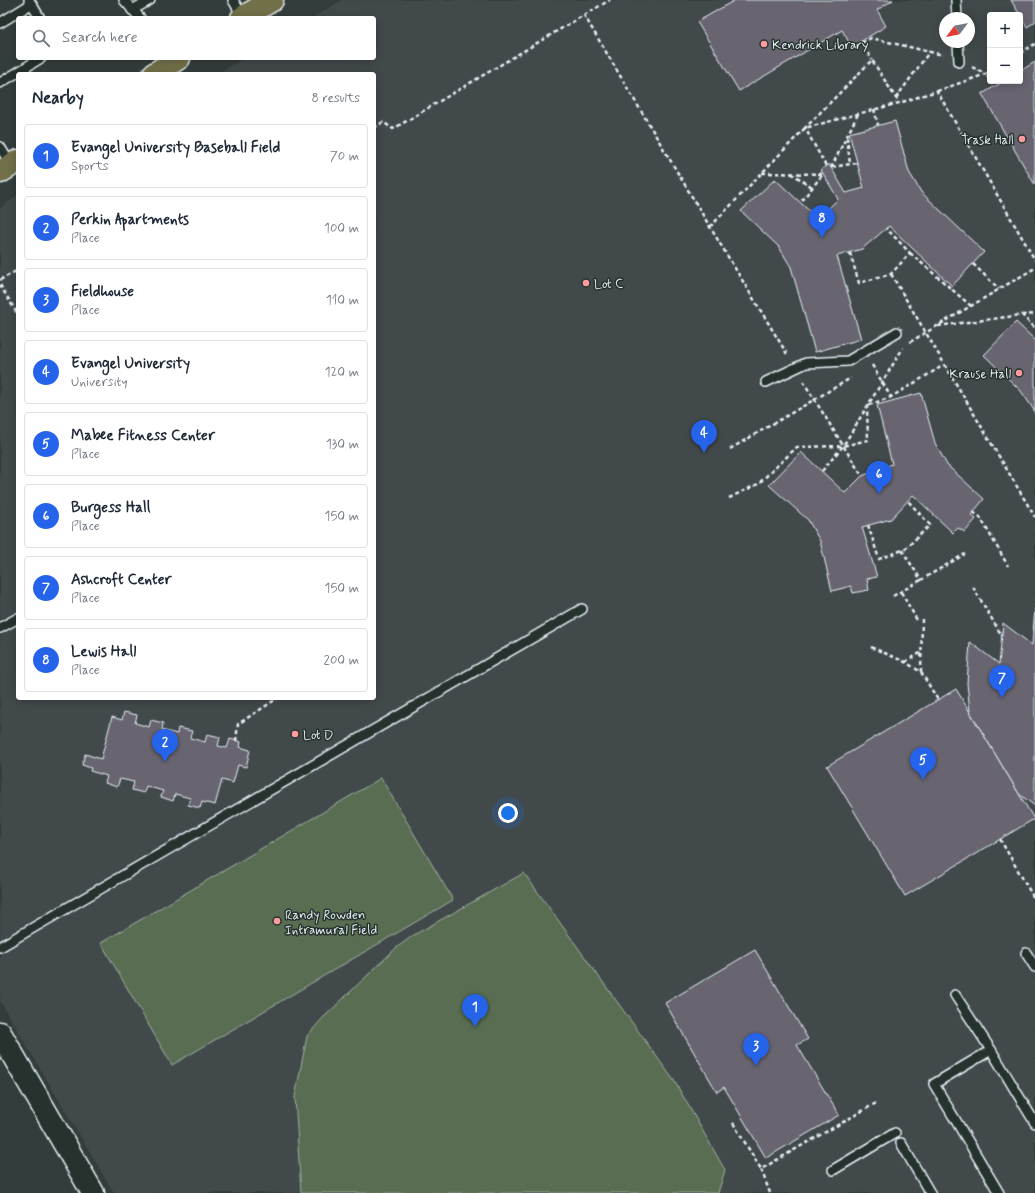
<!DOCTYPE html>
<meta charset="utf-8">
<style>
:root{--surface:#fff;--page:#f6f6f7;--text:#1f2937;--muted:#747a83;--line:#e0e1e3;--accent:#2563eb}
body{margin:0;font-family:Mynerve,sans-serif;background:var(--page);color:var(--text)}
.controls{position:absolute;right:12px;top:12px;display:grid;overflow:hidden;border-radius:4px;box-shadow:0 2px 10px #0003}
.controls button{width:36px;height:36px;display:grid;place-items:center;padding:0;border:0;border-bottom:1px solid var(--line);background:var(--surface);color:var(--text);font:20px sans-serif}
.compass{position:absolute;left:939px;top:12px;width:36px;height:36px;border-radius:50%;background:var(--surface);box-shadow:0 2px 10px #0003;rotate:238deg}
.you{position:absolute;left:508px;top:813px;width:14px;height:14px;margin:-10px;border:3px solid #fff;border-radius:50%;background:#1a73e8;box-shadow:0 0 0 6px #1a73e833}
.badge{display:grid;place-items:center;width:26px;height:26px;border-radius:50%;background:var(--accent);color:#fff;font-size:13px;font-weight:700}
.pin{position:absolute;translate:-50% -33px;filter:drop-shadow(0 1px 2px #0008)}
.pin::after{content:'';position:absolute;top:21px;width:14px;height:12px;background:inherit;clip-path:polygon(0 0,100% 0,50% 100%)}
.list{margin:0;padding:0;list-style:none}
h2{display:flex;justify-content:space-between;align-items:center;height:52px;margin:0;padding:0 16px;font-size:17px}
h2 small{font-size:13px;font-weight:400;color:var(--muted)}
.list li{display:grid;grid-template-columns:26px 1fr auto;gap:12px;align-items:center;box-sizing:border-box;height:64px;margin:0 8px 8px;padding:0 8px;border:1px solid var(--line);border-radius:4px}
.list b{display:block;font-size:15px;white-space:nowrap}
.list p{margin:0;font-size:13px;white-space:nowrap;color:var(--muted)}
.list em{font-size:13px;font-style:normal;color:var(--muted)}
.icon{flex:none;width:22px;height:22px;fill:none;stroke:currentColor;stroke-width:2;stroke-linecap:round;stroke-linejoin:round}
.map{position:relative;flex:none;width:1035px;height:1193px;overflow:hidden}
.search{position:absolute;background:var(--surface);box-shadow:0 2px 10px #0003;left:16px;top:16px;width:360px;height:44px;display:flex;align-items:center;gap:10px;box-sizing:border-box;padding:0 14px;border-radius:4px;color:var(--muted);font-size:15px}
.panel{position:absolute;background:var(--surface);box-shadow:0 2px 10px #0003;left:16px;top:72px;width:360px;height:628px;border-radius:4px}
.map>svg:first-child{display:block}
.built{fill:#43494b;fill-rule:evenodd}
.green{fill:#596d51;stroke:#a0afa4}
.building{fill:#676571;stroke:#e8f1f8}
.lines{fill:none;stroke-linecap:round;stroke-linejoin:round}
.service-casing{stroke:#e8f1f8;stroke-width:12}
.secondary-casing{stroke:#e8f1f8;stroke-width:25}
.primary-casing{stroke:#e8f1f8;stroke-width:25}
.path{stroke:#e8f1f8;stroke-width:2.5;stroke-dasharray:4 3;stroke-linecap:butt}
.service{stroke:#26332d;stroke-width:9}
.secondary{stroke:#26332d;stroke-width:22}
.primary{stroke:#726f4a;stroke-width:22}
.poi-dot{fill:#ff9aa2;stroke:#26332d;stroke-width:1.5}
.labels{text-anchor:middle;stroke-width:3;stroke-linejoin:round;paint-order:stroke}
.poi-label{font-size:13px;fill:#e8f1f8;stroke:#26332d;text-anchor:start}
</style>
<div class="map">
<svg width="1035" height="1193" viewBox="0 0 1035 1193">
<rect width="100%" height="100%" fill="#333d3b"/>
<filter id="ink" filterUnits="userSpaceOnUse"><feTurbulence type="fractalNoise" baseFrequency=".025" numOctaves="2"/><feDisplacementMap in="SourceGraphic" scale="8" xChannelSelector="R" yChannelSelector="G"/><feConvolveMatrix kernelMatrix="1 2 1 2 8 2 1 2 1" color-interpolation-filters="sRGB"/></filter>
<g filter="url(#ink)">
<path class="built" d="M342,0h693v1193h-921l-114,-192v-793l18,-13v503h356v-624h-158l28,-16h130v-40h-62zM990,15h30v66h-30zM945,18h24v24h-24z"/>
<g class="green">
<polygon points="381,778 453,900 172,1065 101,943"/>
<polygon points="524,873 675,1082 725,1170 718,1193 301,1193 295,1097 307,1036 323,1018 396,948 414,935"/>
</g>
<g class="building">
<polygon points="735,0 893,0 877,10 886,26 852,47 842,30 739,91 697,22"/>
<polygon points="1011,0 1035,0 1035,22 1027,27"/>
<polygon points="1035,62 1035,185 982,94 1004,81 1020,81 1020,71"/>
<polygon points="895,121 909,172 921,192 984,252 952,286 889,226 862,249 837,256 861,339 815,352 791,267 779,247 741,211 775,179 818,219 838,199 821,170 826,166 829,164 846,193 864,188 849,133"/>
<polygon points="1016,322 1035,340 1035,415 1034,410 1021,391 984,355"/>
<polygon points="921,393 935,443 947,465 984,499 971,515 976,519 965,532 958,528 953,533 913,495 891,519 862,527 877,577 867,579 869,590 853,593 851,586 832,591 820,541 808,520 769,485 801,452 845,493 862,476 892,464 877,405"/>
<polygon points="1035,608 1035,806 1019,794 970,712 967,683 970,642 999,664 1003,623 1032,645"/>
<polygon points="956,689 1034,819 905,896 827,766"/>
<polygon points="124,712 137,715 135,723 149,727 151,720 163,723 162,730 177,734 178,728 192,731 190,738 205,742 207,734 220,737 218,746 227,748 230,739 241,742 240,747 250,750 246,767 238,765 233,783 222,780 215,805 202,802 200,808 188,805 190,798 175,794 173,801 161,797 163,791 146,786 144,793 132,790 134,782 120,779 117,787 105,783 107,776 90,771 91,768 82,765 85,754 101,759 112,717 122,720"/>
<polygon points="755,950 808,1039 797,1045 839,1115 766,1158 724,1087 717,1092 665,1003"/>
</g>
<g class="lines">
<defs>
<g id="service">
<polyline points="29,0 40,18"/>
<polyline points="124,0 140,18"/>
<polyline points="233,0 243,17"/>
<polyline points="956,0 957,18"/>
<polyline points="132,10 150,0"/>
<polyline points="0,23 31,4"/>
<polyline points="958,42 959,62"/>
<polyline points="0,83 41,58"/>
<polyline points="0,147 11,165"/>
<polyline points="766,382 806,363 848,361 897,332"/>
<polyline points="0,628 18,618"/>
<polyline points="0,947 582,609"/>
<polyline points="1026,953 1035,967"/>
<polyline points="955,995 991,1050 1035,1123"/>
<polyline points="991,1050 934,1084 999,1193"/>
<polyline points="901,1143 930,1193"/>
<polyline points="833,1170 895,1133"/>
</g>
<polyline id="secondary" points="0,1033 93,1193"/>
<g id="primary">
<polyline points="242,18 272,0"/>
<polyline points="154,74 179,58"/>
<polyline points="0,172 18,161"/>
</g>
</defs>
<use href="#service" class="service-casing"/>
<use href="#secondary" class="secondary-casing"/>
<use href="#primary" class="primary-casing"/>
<g class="path">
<polyline points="584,15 610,0"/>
<polyline points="861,41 872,60"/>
<polyline points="862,43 871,38 943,55"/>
<polyline points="1020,53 1035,44"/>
<polyline points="972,67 986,74"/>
<polyline points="990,71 986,74 990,80"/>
<polyline points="991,81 994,87"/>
<polyline points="937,91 986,74"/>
<polyline points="896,98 930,51"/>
<polyline points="874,109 878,125"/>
<polyline points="374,128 383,122 393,129 584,15 710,227 787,354"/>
<polyline points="847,137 850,164"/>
<polyline points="826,166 805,128 872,60 899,103"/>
<polyline points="832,167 857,163"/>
<polyline points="831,168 858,114"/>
<polyline points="762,173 823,174 800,203"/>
<polyline points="791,173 812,187"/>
<polyline points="710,227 805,128 899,103 937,91 1035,260"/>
<polyline points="850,253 859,283 891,274 910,253 886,228"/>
<polyline points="910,253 971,306"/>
<polyline points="973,264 999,289"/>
<polyline points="891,274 1035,517"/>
<polyline points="0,280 18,270"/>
<polyline points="0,285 18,315"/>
<polyline points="1022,315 1035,314"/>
<polyline points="938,326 1022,315 1035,328"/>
<polyline points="910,342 1035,268"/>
<polyline points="872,365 891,397 944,365"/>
<polyline points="803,381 862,476"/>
<polyline points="869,405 891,397"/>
<polyline points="730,449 851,378"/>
<polyline points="822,471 843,446 903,348"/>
<polyline points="729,498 758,484 797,447 843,446 868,440 867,407"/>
<polyline points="973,512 980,517 1008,566"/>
<polyline points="868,525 879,559 905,549 930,525 908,501"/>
<polyline points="902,550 921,580 965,554"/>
<polyline points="973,587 1002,636"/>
<polyline points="901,592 917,620"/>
<polyline points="893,596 921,580"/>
<polyline points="871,647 905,662 921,672 938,700"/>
<polyline points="905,662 922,652"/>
<polyline points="921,672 922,617"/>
<polyline points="236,741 238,724 278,698"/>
<polyline points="1000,839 1035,900"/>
<polyline points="733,1123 761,1169"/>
<polyline points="770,1193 761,1169 878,1102"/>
</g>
<use href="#service" class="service"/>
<use href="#secondary" class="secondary"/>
<use href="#primary" class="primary"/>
</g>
</g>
<g class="poi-dot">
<circle cx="764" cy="44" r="4"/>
<circle cx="1022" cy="139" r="4"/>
<circle cx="586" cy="283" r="4"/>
<circle cx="1019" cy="373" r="4"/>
<circle cx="295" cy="734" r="4"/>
<circle cx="277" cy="921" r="4"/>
</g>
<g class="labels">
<g class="poi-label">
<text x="772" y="49">Kendrick Library</text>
<text x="1014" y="144" text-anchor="end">Trask Hall</text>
<text x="594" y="288">Lot C</text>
<text x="1011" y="378" text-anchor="end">Krause Hall</text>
<text x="303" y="739">Lot D</text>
<text x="285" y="919">Randy Rowden<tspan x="285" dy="15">Intramural Field</tspan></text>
</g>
</g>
</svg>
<div class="controls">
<button>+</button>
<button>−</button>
</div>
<svg class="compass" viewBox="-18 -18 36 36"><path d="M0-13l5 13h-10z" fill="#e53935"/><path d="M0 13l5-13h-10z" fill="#747a83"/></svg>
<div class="you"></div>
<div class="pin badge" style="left:475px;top:1027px">1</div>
<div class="pin badge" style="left:165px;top:762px">2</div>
<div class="pin badge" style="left:756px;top:1066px">3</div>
<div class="pin badge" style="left:704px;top:453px">4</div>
<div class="pin badge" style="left:923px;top:780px">5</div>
<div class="pin badge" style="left:879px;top:494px">6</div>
<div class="pin badge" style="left:1002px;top:698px">7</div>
<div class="pin badge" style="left:822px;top:238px">8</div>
<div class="search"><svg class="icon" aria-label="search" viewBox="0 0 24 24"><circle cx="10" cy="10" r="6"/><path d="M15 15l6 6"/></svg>Search here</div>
<section class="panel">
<h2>Nearby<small>8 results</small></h2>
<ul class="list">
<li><span class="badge">1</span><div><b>Evangel University Baseball Field</b><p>Sports</p></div><em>70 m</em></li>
<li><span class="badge">2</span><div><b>Perkin Apartments</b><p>Place</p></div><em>100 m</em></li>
<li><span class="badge">3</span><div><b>Fieldhouse</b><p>Place</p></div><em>110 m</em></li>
<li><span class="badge">4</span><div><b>Evangel University</b><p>University</p></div><em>120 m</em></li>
<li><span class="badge">5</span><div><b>Mabee Fitness Center</b><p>Place</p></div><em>130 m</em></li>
<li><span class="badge">6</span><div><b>Burgess Hall</b><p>Place</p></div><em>150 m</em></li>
<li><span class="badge">7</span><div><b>Ashcroft Center</b><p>Place</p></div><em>150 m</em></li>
<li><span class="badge">8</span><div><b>Lewis Hall</b><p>Place</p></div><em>200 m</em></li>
</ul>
</section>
</div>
